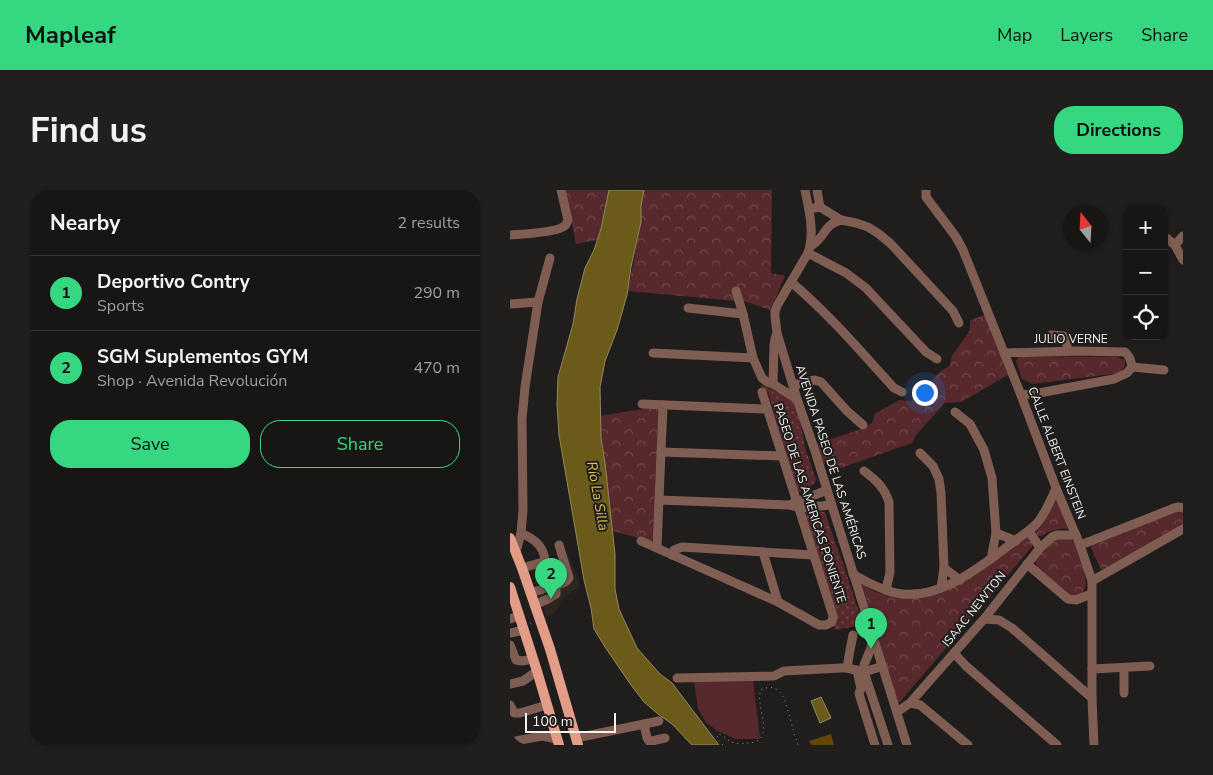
<!DOCTYPE html>
<meta charset="utf-8">
<style>
:root{--surface:#181615;--page:#211f1e;--text:#f1f3f6;--muted:#9f9fa0;--line:#363534;--accent:#35d881}
body{margin:0;font-family:"Nunito Sans",sans-serif;background:var(--page);color:var(--text)}
.controls{position:absolute;right:15px;top:15px;display:grid;overflow:hidden;border-radius:10px;box-shadow:0 1px 4px #0004}
.controls button{width:45px;height:45px;display:grid;place-items:center;padding:0;border:0;border-bottom:1px solid var(--line);background:var(--surface);color:var(--text);font:25px sans-serif}
.compass{position:absolute;left:553px;top:15px;width:45px;height:45px;border-radius:50%;background:var(--surface);box-shadow:0 1px 4px #0004;rotate:342deg}
.scale{position:absolute;left:15px;bottom:12px;width:91px;box-sizing:border-box;padding-left:5px;border:2px solid #f3f2f1;border-top:0;font-size:14px;line-height:18px;white-space:nowrap;color:#f3f2f1;-webkit-text-stroke:4px #201e1c;paint-order:stroke}
.you{position:absolute;left:414px;top:202px;width:18px;height:18px;margin:-12px;border:4px solid #fff;border-radius:50%;background:#1a73e8;box-shadow:0 0 0 8px #1a73e833}
.badge{display:grid;place-items:center;width:32px;height:32px;border-radius:50%;background:var(--accent);color:#111;font-size:16px;font-weight:700}
.pin{position:absolute;translate:-50% -41px;filter:drop-shadow(0 1px 2px #0008)}
.pin::after{content:'';position:absolute;top:26px;width:18px;height:15px;background:inherit;clip-path:polygon(0 0,100% 0,50% 100%)}
.list{margin:0;padding:0;list-style:none}
h2{display:flex;justify-content:space-between;align-items:center;height:65px;margin:0;padding:0 20px;font-size:21px}
h2 small{font-size:16px;font-weight:400;color:var(--muted)}
.list li{display:grid;grid-template-columns:32px 1fr auto;gap:15px;align-items:center;box-sizing:border-box;height:75px;padding:0 20px;border-top:1px solid var(--line)}
.list b{display:block;font-size:19px;white-space:nowrap}
.list p{margin:0;font-size:16px;white-space:nowrap;color:var(--muted)}
.list em{font-size:16px;font-style:normal;color:var(--muted)}
.actions{display:flex;gap:10px;padding:15px 20px}
.actions a{flex:1;padding:11px 0;border:1px solid var(--accent);border-radius:20px;text-align:center;font-size:18px;color:var(--accent)}
.actions .main{background:var(--accent);color:#111}
.icon{flex:none;width:28px;height:28px;fill:none;stroke:currentColor;stroke-width:2;stroke-linecap:round;stroke-linejoin:round}
.map{position:relative;flex:none;width:673px;height:555px;overflow:hidden;border-radius:20px}
header{display:flex;align-items:center;gap:30px;box-sizing:border-box;height:70px;padding:0 25px;background:var(--accent);color:#111}
header strong{font-size:24px}
nav{display:flex;gap:28px;margin-inline-start:auto;font-size:18px}
.intro{display:flex;align-items:center;justify-content:space-between;box-sizing:border-box;height:120px;padding:0 30px}
h1{margin:0;font-size:35px}
.button{padding:12px 22px;border-radius:20px;background:var(--accent);color:#111;font-size:18px;font-weight:700}
main{display:flex;gap:30px;padding:0 30px}
aside{flex:1;background:var(--surface);border-radius:20px;box-shadow:0 1px 4px #0004}
.map>svg:first-child{display:block}
.built{fill:#2d2620}
.grass{fill:url(#grass-dots)}
.park{fill:url(#park-crowns)}
.garden{fill:#57292c}
.water{fill:#6b5b1a;stroke:#94885a}
.building{fill:#664405}
.lines{fill:none;stroke-linecap:round;stroke-linejoin:round}
.path{stroke:#949291;stroke-width:1;stroke-dasharray:1 4;stroke-linecap:butt}
.minor{stroke:#7f5d53;stroke-width:9}
.major{stroke:#e39c88;stroke-width:10}
.path-bridge{stroke:#949291;stroke-width:1;stroke-dasharray:1 4;stroke-linecap:butt}
.labels{text-anchor:middle;stroke-width:4;stroke-linejoin:round;paint-order:stroke}
.street-label{font-size:12px;fill:#f3f2f1;stroke:#201e1c}
.water-label{font-size:14px;font-style:italic;fill:#dec24e;stroke:#201e1c}
</style>
<header>
<strong>Mapleaf</strong>
<nav><a>Map</a><a>Layers</a><a>Share</a></nav>
</header>
<div class="intro"><h1>Find us</h1><a class="button">Directions</a></div>
<main>
<aside>
<h2>Nearby<small>2 results</small></h2>
<ul class="list">
<li><span class="badge">1</span><div><b>Deportivo Contry</b><p>Sports</p></div><em>290 m</em></li>
<li><span class="badge">2</span><div><b>SGM Suplementos GYM</b><p>Shop · Avenida Revolución</p></div><em>470 m</em></li>
</ul>
<div class="actions"><a class="main">Save</a><a>Share</a></div>
</aside>
<div class="map">
<svg width="673" height="555" viewBox="0 0 673 555">
<defs>
<pattern id="grass-dots" width="8" height="8" patternUnits="userSpaceOnUse" patternTransform="scale(1.25)"><rect width="8" height="8" fill="#57292c"/><path d="M2 2h.1M6 6h.1" fill="none" stroke="#70484b" stroke-width="1.8" stroke-linecap="round"/></pattern>
<pattern id="park-crowns" width="20" height="18" patternUnits="userSpaceOnUse" patternTransform="scale(1.25)"><rect width="20" height="18" fill="#57292c"/><path d="M2 6a3 3 0 1 1 6 0M12 15a3 3 0 1 1 6 0" fill="none" stroke="#70484b"/></pattern>
</defs>
<rect width="100%" height="100%" fill="#201e1c"/>
<polygon class="built" points="59,366 70,396 52,409 44,424 36,427 21,379"/>
<g class="grass">
<polygon points="251,195 282,208 290,229 295,257 306,290 304,294 288,303 258,203 253,199"/>
<polygon points="293,320 315,322 325,352 334,376 353,435 325,440"/>
</g>
<g class="park">
<polygon points="55,0 99,0 91,39 87,50 66,54"/>
<polygon points="134,0 262,0 261,83 275,86 260,120 237,112 118,101 131,32 131,16"/>
<polygon points="475,125 498,185 451,212 435,213 406,245 402,253 328,279 323,272 314,274 307,254 354,238 362,233 365,224 389,210 401,211 432,180 440,176 442,166 460,140 460,130"/>
<polygon points="510,166 607,167 615,170 614,178 610,183 522,194 512,189 506,171"/>
<polygon points="145,217 147,218 148,220 143,347 142,350 139,351 103,341 91,248 90,226"/>
<path d="M547,308l11,31c-10,-1 -18,1 -26,7h-4l-2,-4 -1,-3z"/>
<polygon points="667,320 673,322 673,336 599,379 591,379 581,358 582,356"/>
<path d="M518,347c4,3 5,5 4,10l-132,155h-2l-36,-117 1,-1 12,8 17,4 38,-3 93,-55z"/>
<path d="M543,347l18,2c9,11 29,63 -2,57l-30,-27 -3,-4 -1,-7z"/>
</g>
<polygon class="garden" points="243,489 250,549 226,549 207,541 196,532 188,519 184,491"/>
<g class="water">
<polygon points="99,0 134,0 131,16 131,32 121,77 117,105 107,140 95,171 90,197 91,248 95,273 105,364 105,399 109,419 127,458 150,484 162,493 209,555 182,555 162,534 148,524 134,512 121,495 95,457 84,439 81,418 74,390 49,245 47,215 48,187 63,134 67,109 75,78 84,60 91,39"/>
<polygon points="311,507 321,528 310,533 301,511"/>
</g>
<polygon class="building" points="321,544 324,555 301,555 299,551"/>
<g class="lines">
<path class="path" d="M213,555l-6,-7 1,-4c6,1 10,8 17,9 3,1 8,0 12,0 26,0 14,-25 13,-41 -1,-4 0,-8 0,-12 22,-10 25,12 30,27 2,10 5,19 8,28"/>
<g class="minor">
<path d="M295,0c4,20 10,43 3,63l-30,51 -3,7v6l2,16 20,66 17,49 93,297"/>
<polyline points="307,0 310,17"/>
<polyline points="416,0 416,7 446,47 453,60 511,205 546,298 570,355 582,391 582,508 584,555"/>
<polyline points="299,19 310,17 331,30 346,33 358,37 369,44 381,54 443,121 449,133"/>
<path d="M0,45c13,-1 43,-2 53,-8 4,-2 3,-3 5,-7l-7,-30"/>
<polyline points="654,46 665,55"/>
<polyline points="673,46 665,55 673,70"/>
<path d="M301,56c14,-8 13,-22 30,-26"/>
<polyline points="298,63 336,83 356,98 416,162 427,169"/>
<path d="M281,92c37,31 71,71 103,106l8,4"/>
<polyline points="226,101 233,124 243,168 252,188 257,192 263,194 287,209"/>
<polyline points="0,114 28,112"/>
<polyline points="178,118 233,124"/>
<polyline points="541,145 554,146 557,155 557,161"/>
<polyline points="143,163 243,168"/>
<path d="M494,163l72,-2 49,1c5,4 6,9 7,15l-5,6 -13,6 -75,14 -18,2"/>
<polyline points="622,177 654,180"/>
<polyline points="263,194 264,155 265,149 267,143"/>
<polyline points="284,195 305,190 311,192 337,221 353,235"/>
<polyline points="132,214 257,219"/>
<polyline points="445,222 460,234 474,260 482,288 486,343 481,369"/>
<polyline points="151,262 272,266"/>
<polyline points="410,263 423,276 429,289 431,303 434,378 431,398"/>
<path d="M354,281c12,9 20,16 25,31l1,70 -4,18"/>
<polyline points="149,310 279,315 290,318 321,315"/>
<polyline points="282,314 317,300"/>
<polyline points="519,341 530,358"/>
<path d="M11,343c13,6 22,12 24,27l-2,2 -21,6"/>
<polyline points="486,343 506,351"/>
<polyline points="131,351 268,412 309,435 316,435 322,432 323,426 252,202"/>
<polyline points="570,355 581,351 664,318 669,317 673,318"/>
<polyline points="147,357 153,215"/>
<polyline points="6,362 11,343 13,320 12,229 15,197 28,112 40,68"/>
<polyline points="253,362 268,412"/>
<polyline points="162,365 164,360 172,357 303,365"/>
<polyline points="517,374 558,409 566,410 581,404"/>
<polyline points="434,378 450,390"/>
<path d="M343,384c15,9 32,18 49,20 39,4 77,-26 106,-48 10,-8 21,-14 30,-24 8,-10 13,-22 18,-34"/>
<polyline points="582,391 673,339"/>
<path d="M46,395c6,-1 10,-2 13,-7l-10,-33"/>
<polyline points="20,403 46,395 46,404 38,409 24,415"/>
<polyline points="0,429 9,426"/>
<polyline points="474,429 489,430 502,438 582,508"/>
<polyline points="0,443 14,440"/>
<polyline points="0,455 6,470 12,471 23,469"/>
<polyline points="444,463 456,476 547,555"/>
<polyline points="354,475 361,458 362,447"/>
<polyline points="337,478 340,460 343,445"/>
<polyline points="614,478 614,503"/>
<polyline points="582,479 640,476"/>
<polyline points="347,480 351,499 349,503 350,507 365,555"/>
<polyline points="354,482 378,555"/>
<polyline points="167,488 264,486 274,481 331,478 337,478 354,482 373,476"/>
<polyline points="0,494 13,491 27,481"/>
<polyline points="400,513 410,515 458,555"/>
<polyline points="0,515 4,523 10,523 37,515"/>
<polyline points="387,522 400,513 444,463 474,429 530,358 542,347 547,345 566,345"/>
<polyline points="134,534 137,548 139,551 142,551 155,548"/>
<polyline points="66,548 149,531"/>
<polyline points="0,552 32,546 47,549"/>
</g>
<g class="major">
<polyline points="0,348 12,378 40,459 68,555"/>
<polyline points="0,397 27,481 49,555"/>
</g>
<polyline class="path-bridge" points="9,443 7,437 39,428"/>
</g>
<g class="labels">
<g class="street-label">
<text x="561" y="153">JULIO VERNE</text>
<text transform="translate(547 263) rotate(69)" y="4">CALLE ALBERT EINSTEIN</text>
<text transform="translate(321 272) rotate(72)" y="4">AVENIDA PASEO DE LAS AMÉRICAS</text>
<text transform="translate(300 313) rotate(72)" y="4">PASEO DE LAS AMERICAS PONIENTE</text>
<text transform="translate(464 419) rotate(-51)" y="4">ISAAC NEWTON</text>
</g>
<g class="water-label">
<text transform="translate(88 306) rotate(80)" y="5">Río La Silla</text>
</g>
</g>
</svg>
<div class="controls">
<button>+</button>
<button>−</button>
<button><svg class="icon" aria-label="locate" viewBox="0 0 24 24"><circle cx="12" cy="12" r="6"/><path d="M12 2v4M12 18v4M2 12h4M18 12h4"/></svg></button>
</div>
<svg class="compass" viewBox="-18 -18 36 36"><path d="M0-13l5 13h-10z" fill="#e53935"/><path d="M0 13l5-13h-10z" fill="#9f9fa0"/></svg>
<div class="scale">100 m</div>
<div class="you"></div>
<div class="pin badge" style="left:361px;top:459px">1</div>
<div class="pin badge" style="left:41px;top:409px">2</div>
</div>
</main>
